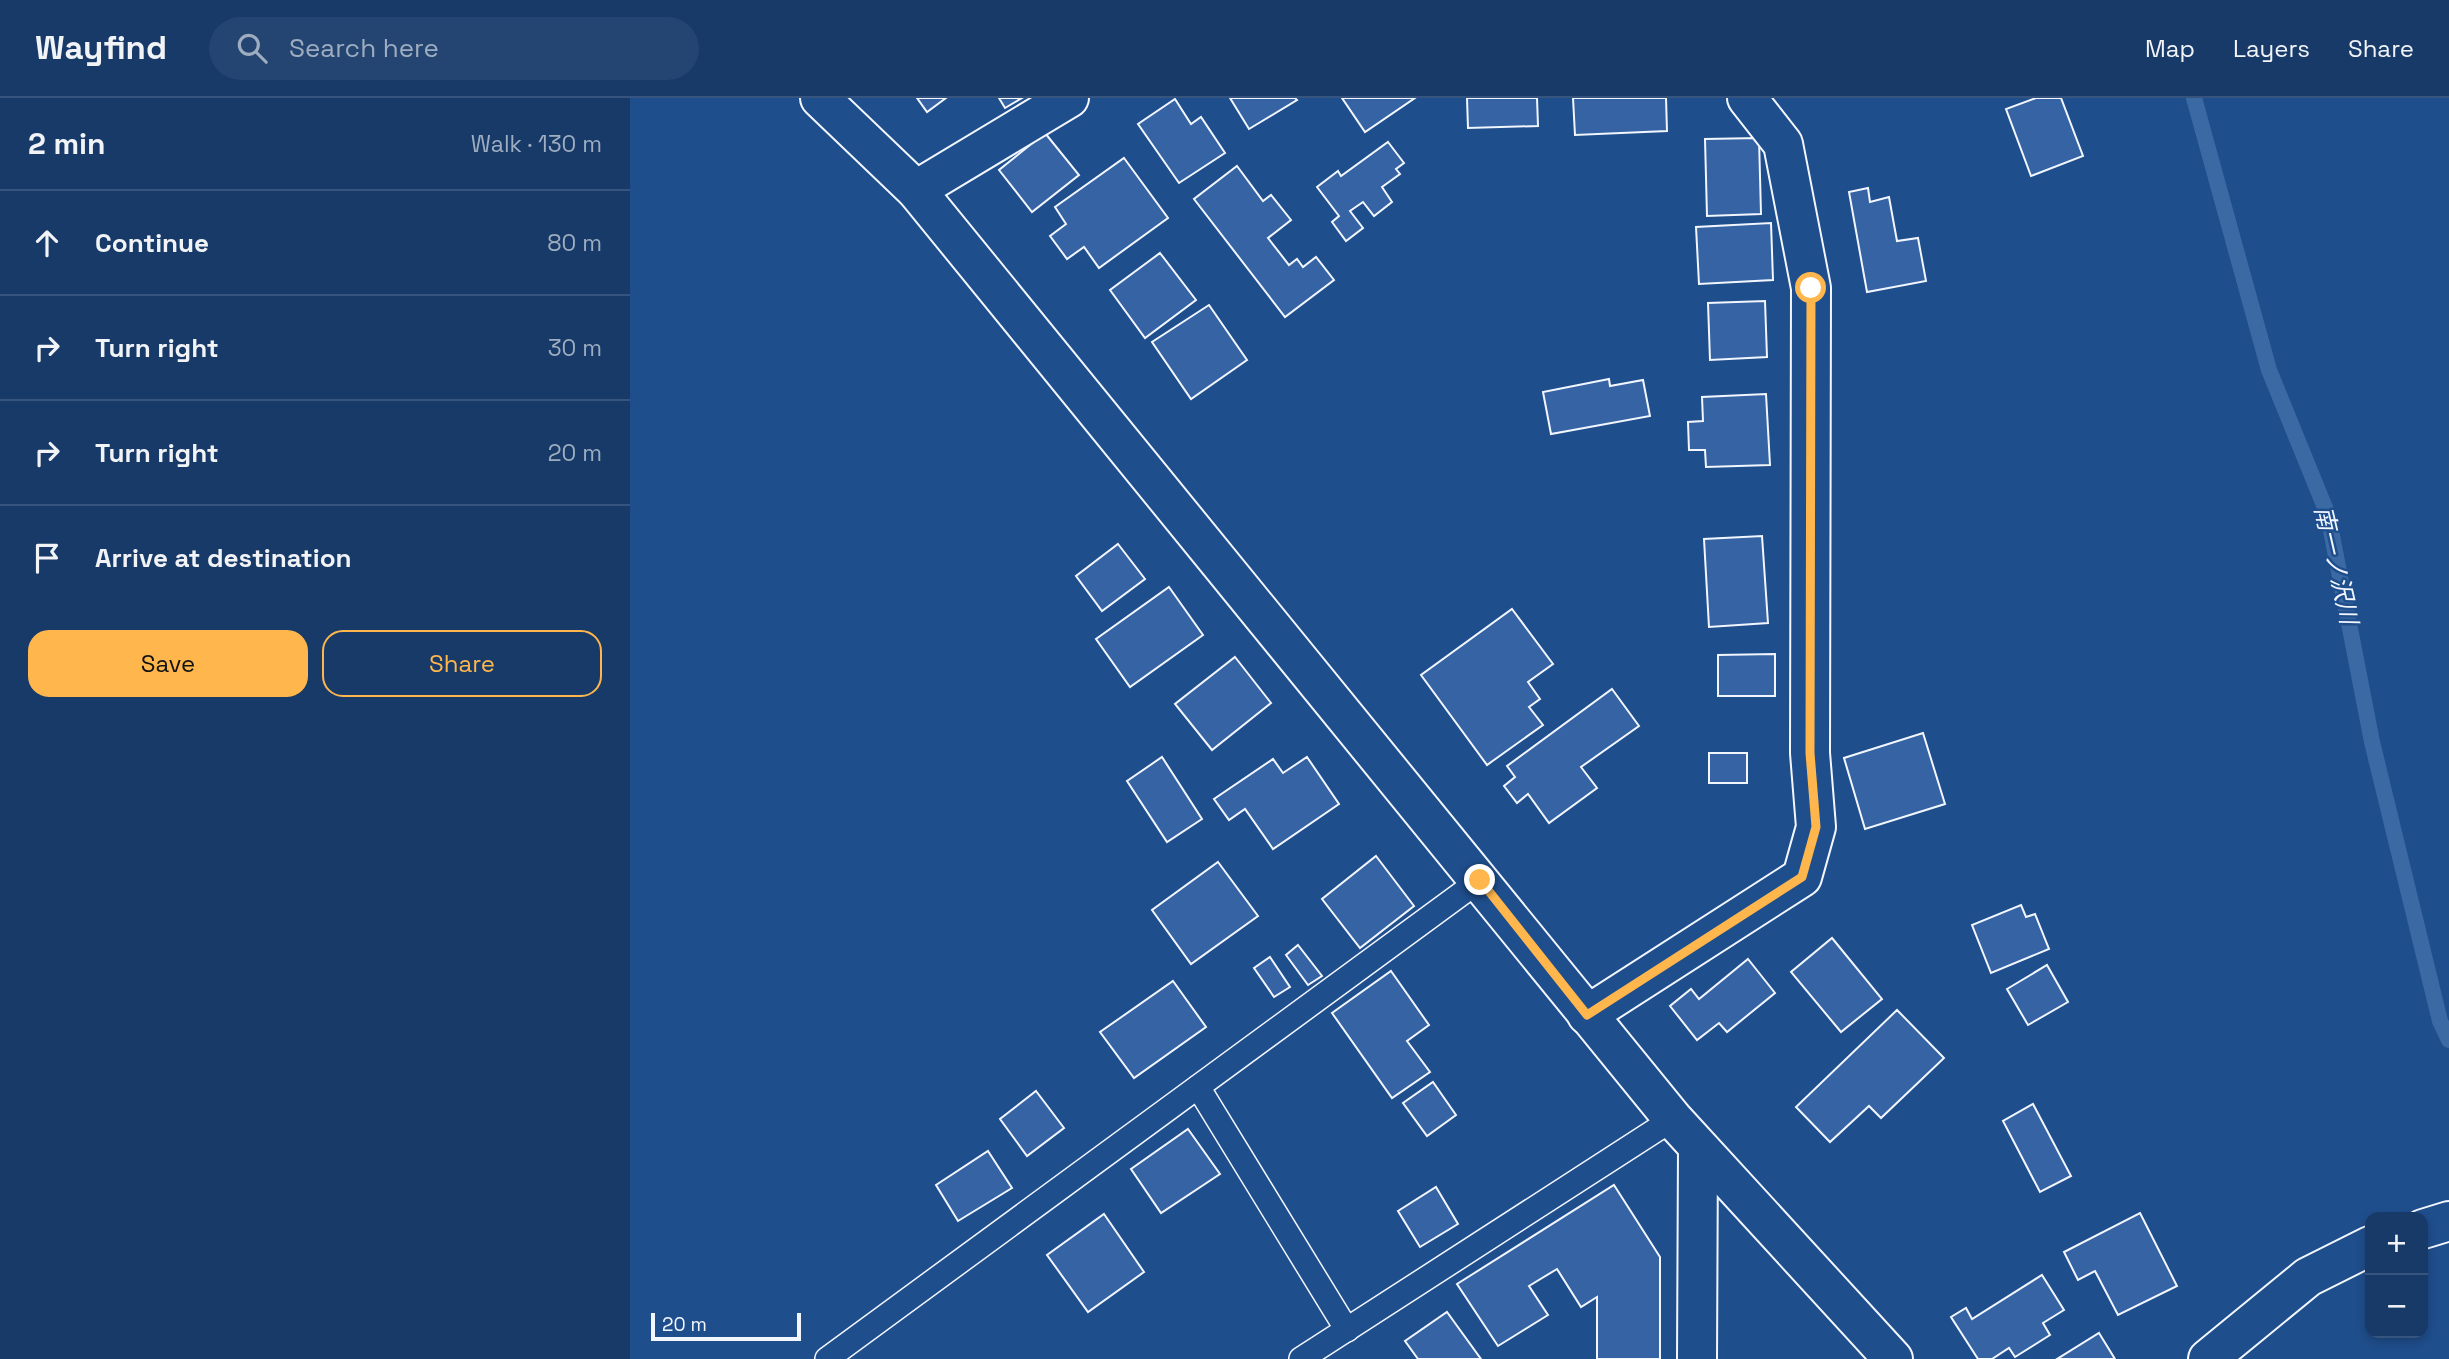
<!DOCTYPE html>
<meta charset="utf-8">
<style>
:root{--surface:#173a69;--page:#244571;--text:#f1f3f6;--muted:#9eadc0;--line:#36547d;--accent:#ffb74d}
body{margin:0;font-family:"Space Grotesk","Noto Sans JP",sans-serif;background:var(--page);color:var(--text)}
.controls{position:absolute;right:21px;bottom:21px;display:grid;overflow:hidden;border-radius:14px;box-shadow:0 4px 10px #0003}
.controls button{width:63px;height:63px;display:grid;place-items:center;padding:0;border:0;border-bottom:2px solid var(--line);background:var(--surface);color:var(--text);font:35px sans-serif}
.scale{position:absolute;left:21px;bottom:18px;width:150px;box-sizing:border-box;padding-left:7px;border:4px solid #f2f6ff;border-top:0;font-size:19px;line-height:24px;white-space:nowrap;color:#f2f6ff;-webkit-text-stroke:5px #1f4e8c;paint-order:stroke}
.stop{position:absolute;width:21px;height:21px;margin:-16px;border:5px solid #ffb74d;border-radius:50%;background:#fff}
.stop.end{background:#ffb74d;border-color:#fff;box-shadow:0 2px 7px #0008}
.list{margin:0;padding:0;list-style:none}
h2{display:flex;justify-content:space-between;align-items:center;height:91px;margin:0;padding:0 28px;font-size:30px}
h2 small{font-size:23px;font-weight:400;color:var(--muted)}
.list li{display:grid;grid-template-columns:46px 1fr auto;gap:21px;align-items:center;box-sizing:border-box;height:105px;padding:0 28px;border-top:2px solid var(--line)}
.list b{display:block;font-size:26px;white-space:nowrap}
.list em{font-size:23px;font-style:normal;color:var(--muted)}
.actions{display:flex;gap:14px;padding:21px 28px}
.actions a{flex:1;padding:16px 0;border:2px solid var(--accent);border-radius:21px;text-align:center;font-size:24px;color:var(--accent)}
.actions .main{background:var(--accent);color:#111}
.icon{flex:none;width:38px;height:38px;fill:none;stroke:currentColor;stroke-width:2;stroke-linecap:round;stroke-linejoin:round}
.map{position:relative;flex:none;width:1819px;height:1261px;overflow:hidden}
header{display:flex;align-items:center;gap:42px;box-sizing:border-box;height:98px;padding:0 35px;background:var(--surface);border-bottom:2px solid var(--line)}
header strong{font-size:33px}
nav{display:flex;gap:38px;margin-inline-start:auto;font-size:24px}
.search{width:490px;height:63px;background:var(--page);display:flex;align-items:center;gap:18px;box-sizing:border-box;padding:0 24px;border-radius:38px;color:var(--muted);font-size:26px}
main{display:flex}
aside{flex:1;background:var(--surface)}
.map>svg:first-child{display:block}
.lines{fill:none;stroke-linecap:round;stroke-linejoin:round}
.stream{stroke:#3b69a3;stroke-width:16}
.building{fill:#3563a3;stroke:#f2f6ff;stroke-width:2}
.lane-casing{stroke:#f2f6ff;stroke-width:26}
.street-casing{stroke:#f2f6ff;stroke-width:42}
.secondary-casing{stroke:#f2f6ff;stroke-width:42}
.lane{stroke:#1f4e8c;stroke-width:23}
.street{stroke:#1f4e8c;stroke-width:38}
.secondary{stroke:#1f4e8c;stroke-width:38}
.route{stroke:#ffb74d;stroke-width:9}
.labels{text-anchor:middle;stroke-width:5;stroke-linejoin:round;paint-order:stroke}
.water-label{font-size:24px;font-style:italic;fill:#f2f6ff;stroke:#1f4e8c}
</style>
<header>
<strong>Wayfind</strong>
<div class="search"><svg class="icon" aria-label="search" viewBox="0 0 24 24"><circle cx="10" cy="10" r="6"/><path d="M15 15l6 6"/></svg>Search here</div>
<nav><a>Map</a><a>Layers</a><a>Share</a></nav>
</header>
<main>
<aside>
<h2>2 min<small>Walk · 130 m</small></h2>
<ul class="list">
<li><svg class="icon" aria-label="ahead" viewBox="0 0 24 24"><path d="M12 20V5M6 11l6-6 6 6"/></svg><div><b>Continue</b></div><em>80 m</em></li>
<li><svg class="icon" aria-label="right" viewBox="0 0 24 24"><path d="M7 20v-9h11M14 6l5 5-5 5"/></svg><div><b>Turn right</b></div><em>30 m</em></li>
<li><svg class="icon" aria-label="right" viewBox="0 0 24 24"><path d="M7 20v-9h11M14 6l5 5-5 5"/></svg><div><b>Turn right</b></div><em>20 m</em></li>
<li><svg class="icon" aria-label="arrive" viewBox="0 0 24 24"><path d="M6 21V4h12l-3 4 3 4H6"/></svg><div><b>Arrive at destination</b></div></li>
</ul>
<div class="actions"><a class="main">Save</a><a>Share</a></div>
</aside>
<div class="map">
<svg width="1819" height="1261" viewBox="0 0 1819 1261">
<rect width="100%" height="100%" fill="#1f4e8c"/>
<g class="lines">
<polyline class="stream" points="1564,0 1639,272 1698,417 1742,644 1810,923 1819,942"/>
</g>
<g class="building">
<polygon points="287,0 316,0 297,14"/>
<polygon points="369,0 392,0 375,10"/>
<polygon points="600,0 665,0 667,2 619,31"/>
<polygon points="712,0 785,0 735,34"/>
<polygon points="837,0 907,0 908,28 838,30"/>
<polygon points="943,0 1036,0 1037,33 945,37"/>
<polygon points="1406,0 1431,0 1453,58 1401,78 1376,11"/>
<polygon points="545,1 561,26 571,19 595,55 549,85 508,26"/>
<polygon points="415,35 449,77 402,114 369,72"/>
<polygon points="1129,40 1131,116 1077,118 1075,41"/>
<polygon points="758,44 774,65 766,71 770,76 752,89 762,104 744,118 733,104 720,113 733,130 716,143 702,124 709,118 687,89 708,73 711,78"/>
<polygon points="494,60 538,120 469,170 454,149 437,161 420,138 436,126 425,109"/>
<polygon points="607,68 633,103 641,97 661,122 638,140 659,167 667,161 673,169 686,159 704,182 655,219 564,101"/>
<polygon points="1238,90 1240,104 1259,99 1267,143 1288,140 1296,183 1237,194 1219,94"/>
<polygon points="1141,125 1143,182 1069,186 1066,129"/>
<polygon points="530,155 566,202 515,240 480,192"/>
<polygon points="1135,203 1137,259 1080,262 1078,205"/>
<polygon points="579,207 617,262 561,301 522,244"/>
<polygon points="979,281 980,288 1013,282 1020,318 921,336 913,294"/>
<polygon points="1136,296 1140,367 1076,369 1075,352 1059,352 1058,324 1073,323 1072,299"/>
<polygon points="1132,438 1138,525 1079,529 1074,441"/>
<polygon points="488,446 515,481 472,513 446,478"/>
<polygon points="539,489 573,537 500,589 466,541"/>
<polygon points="882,511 923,566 898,584 910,601 899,609 913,627 857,667 791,577"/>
<polygon points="1145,556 1145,598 1088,598 1088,557"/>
<polygon points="605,559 641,605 582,652 545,606"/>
<polygon points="982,591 1009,628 951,669 967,690 919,725 898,696 887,705 874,688 885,679 877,668"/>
<polygon points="1293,635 1315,706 1235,731 1214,660"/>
<rect x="1079" y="655" width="38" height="30"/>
<polygon points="532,659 572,721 537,744 497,683"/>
<polygon points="677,659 709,706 643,751 615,711 599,722 584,701 643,661 653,675"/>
<polygon points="746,758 784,808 730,850 692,801"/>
<polygon points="588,764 628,818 561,866 522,812"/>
<polygon points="1391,807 1396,819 1405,816 1419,851 1361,875 1342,827"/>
<polygon points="1202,840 1252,901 1211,934 1161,874"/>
<polygon points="668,847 692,878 678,887 656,857"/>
<polygon points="640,859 660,889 644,899 624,870"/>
<polygon points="1118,861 1145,895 1097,934 1089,925 1067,942 1040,908 1061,891 1069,901"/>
<polygon points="1417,867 1438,904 1398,927 1377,891"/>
<polygon points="761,873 799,927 777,943 800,974 762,1000 702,915"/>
<polygon points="543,883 576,929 504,980 470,934"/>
<polygon points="1267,912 1314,960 1251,1020 1239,1008 1200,1044 1166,1009"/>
<polygon points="803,984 826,1017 797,1038 773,1005"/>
<polygon points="406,993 434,1030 397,1058 370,1021"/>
<polygon points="1403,1006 1441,1078 1410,1094 1373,1023"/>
<polygon points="558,1031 590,1076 531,1115 501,1071"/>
<polygon points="358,1053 382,1090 328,1123 306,1087"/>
<polygon points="984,1087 1030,1159 1030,1261 967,1261 967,1199 951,1209 927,1171 899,1188 918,1217 868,1248 827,1186"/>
<polygon points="806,1089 828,1126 790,1149 768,1113"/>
<polygon points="1510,1115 1547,1188 1488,1217 1465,1173 1448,1182 1434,1154"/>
<polygon points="474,1116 514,1174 458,1214 417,1157"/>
<polygon points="1412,1177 1434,1212 1413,1225 1420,1237 1385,1259 1379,1250 1362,1261 1348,1261 1321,1219 1336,1210 1342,1221"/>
<polygon points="817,1214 851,1261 788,1261 775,1243"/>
<polygon points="1469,1235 1485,1261 1427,1261"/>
</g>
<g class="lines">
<defs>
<g id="lane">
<polyline points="568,989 717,1232"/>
<polyline points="197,1261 850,782"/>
<polyline points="671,1261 1043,1021"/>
</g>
<g id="street">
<polyline points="286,92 439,0"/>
<polyline points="957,917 1172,779 1186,729 1180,655 1181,190 1153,46 1117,0"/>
<polyline points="1067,1261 1068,1050"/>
</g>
<g id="secondary">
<polyline points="190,0 286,92 1043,1021 1263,1261"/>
<polyline points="1793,1131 1819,1123"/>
<polyline points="1578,1261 1678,1179 1740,1148"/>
</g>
</defs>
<use href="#lane" class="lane-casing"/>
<use href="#street" class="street-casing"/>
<use href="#secondary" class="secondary-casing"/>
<use href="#lane" class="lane"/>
<use href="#street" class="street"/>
<use href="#secondary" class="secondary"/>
</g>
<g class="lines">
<polyline class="route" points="850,782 957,917 1172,779 1186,729 1180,655 1181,190"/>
</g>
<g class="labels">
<g class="water-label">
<text transform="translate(1706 467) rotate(77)" y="8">南一ノ沢川</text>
</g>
</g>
</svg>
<div class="controls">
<button>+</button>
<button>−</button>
</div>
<div class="scale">20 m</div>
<div class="stop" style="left:1181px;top:190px"></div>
<div class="stop end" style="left:850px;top:782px"></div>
</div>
</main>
